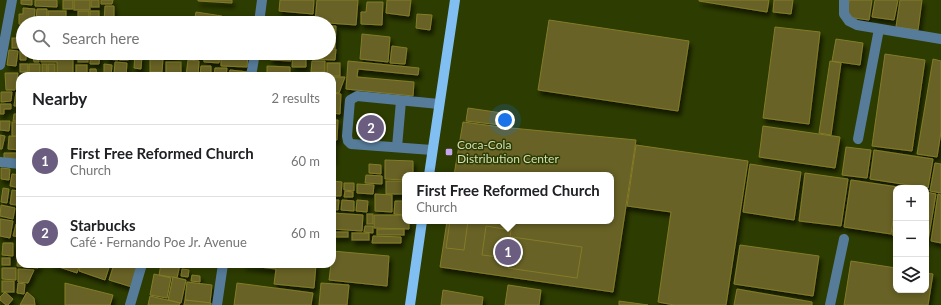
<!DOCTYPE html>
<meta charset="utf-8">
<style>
:root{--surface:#fff;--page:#f6f6f6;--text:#202124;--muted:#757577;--line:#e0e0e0;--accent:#6b5d80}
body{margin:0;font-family:Lato,sans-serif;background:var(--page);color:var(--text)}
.controls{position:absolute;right:12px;bottom:12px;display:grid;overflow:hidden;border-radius:8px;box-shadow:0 2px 6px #0003}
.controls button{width:36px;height:36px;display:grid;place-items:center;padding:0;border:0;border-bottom:1px solid var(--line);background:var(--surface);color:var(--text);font:20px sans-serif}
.you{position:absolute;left:505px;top:120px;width:14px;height:14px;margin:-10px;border:3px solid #fff;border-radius:50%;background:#1a73e8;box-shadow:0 0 0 6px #1a73e833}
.badge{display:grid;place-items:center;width:26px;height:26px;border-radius:50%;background:var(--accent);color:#fff;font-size:13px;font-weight:700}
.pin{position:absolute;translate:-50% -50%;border:2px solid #fff;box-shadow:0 1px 4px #0006}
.popup{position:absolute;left:402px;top:172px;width:212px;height:52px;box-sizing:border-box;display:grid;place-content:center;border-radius:8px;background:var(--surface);filter:drop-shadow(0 1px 3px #0005);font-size:13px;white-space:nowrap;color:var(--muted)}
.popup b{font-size:15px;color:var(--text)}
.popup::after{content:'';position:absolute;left:50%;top:100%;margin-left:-8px;border:8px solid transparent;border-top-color:var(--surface)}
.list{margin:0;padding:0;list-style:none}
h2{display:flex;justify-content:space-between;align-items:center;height:52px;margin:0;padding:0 16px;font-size:17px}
h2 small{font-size:13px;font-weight:400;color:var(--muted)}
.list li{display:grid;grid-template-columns:26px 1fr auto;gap:12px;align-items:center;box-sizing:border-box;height:72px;padding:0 16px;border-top:1px solid var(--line)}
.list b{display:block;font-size:15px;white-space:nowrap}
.list p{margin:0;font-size:13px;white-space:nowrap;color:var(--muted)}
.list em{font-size:13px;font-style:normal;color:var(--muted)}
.icon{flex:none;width:22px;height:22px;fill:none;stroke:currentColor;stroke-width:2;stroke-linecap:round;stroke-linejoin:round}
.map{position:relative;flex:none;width:941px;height:305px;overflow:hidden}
.search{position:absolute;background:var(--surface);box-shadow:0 2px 6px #0003;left:16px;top:16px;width:320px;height:44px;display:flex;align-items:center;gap:10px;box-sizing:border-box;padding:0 14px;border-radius:22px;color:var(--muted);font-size:15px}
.panel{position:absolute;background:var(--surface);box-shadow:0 2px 6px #0003;left:16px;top:72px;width:320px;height:196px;border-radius:12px}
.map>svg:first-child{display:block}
.building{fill:#686225;stroke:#847c28;filter:url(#shadow)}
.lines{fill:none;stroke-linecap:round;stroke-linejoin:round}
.minor{stroke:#567c9a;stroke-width:10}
.major{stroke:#81bff2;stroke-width:10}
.poi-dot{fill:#c6a6f0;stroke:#2d3c00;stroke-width:1.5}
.labels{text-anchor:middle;stroke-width:3;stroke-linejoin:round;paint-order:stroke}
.poi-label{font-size:12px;fill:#d1deb9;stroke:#2d3c00;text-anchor:start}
</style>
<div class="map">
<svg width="941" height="305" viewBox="0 0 941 305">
<defs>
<filter id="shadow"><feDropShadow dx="2.5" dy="4.5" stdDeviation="2" flood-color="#0009"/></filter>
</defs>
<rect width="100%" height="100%" fill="#2d3c00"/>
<g class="building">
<polygon points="21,0 32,0 32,5 21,4"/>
<polygon points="35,0 57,0 57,7 35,6"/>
<rect x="63" y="0" width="10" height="9"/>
<rect x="74" y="0" width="16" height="10"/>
<rect x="91" y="0" width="8" height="7"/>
<polygon points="101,0 113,0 112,4 101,4"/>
<polygon points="198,0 232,0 232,3 198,1"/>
<polygon points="280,0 314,0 313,14 279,11"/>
<polygon points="317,0 358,0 356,25 315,22"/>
<polygon points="387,0 411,0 409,16 386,13"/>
<polygon points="699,0 769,0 767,12 699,1"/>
<polygon points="774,0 793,0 791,14 773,12"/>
<polygon points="849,0 872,0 869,20 847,17"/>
<polygon points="875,0 898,0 894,20 872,17"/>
<polygon points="900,0 922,0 918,30 896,27"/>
<polygon points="367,2 383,2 382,25 361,24 361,12 366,12"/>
<polygon points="105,6 114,6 114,23 104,23"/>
<polygon points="23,8 35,9 34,23 23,23 23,25 19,24 19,14 23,14"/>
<polygon points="37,9 47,9 47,20 36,20"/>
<rect x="48" y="11" width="18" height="8"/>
<rect x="78" y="11" width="11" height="8"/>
<rect x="90" y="11" width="9" height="12"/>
<polygon points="196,12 222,16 221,23 194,23"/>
<polygon points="417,14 432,15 430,30 416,28"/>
<polygon points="549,20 689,41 678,111 538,90"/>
<polygon points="329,26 336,26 335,48 329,47"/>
<polygon points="775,27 820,32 809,124 763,118"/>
<polygon points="362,34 390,37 388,62 360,59"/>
<rect x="12" y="38" width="11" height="10"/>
<polygon points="836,39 863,43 860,65 832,61"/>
<polygon points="392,46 407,48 405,64 390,63"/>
<polygon points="329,49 336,49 335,60 310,59 310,53 329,53"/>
<polygon points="9,50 18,51 16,66 7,65"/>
<polygon points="20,50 23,50 23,53 26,53 26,60 20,60"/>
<polygon points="30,53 38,53 39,62 34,62 33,56 30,56"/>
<polygon points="41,53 73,53 73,73 57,73 57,62 41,62"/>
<rect x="78" y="53" width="10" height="9"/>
<polygon points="91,53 100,53 99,64 90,64"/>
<rect x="120" y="53" width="8" height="7"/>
<polygon points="155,53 173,53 173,57 155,56"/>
<rect x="186" y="53" width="5" height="5"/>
<polygon points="193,53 201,53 201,58 192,57"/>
<polygon points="204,53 220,53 219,63 204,62"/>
<polygon points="221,53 248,53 247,67 221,66"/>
<polygon points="271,53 291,53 291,61 270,60"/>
<polygon points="293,53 306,53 306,67 292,67"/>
<polygon points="106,54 118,54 118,60 106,59"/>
<polygon points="885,54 925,60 912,151 872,146"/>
<polygon points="135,55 142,55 141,69 134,68"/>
<polygon points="150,58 163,58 162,72 150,72"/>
<polygon points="933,59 941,61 941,132 937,157 917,154"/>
<polygon points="188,60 199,61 198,76 186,76"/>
<polygon points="312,61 325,61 325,72 311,72"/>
<polygon points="348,61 419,68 418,75 358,69 357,77 414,82 413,96 346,89"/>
<polygon points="830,61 841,63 831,135 819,133"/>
<polygon points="115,62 127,63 126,76 114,76"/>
<rect x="166" y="62" width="15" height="13"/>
<rect x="327" y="63" width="13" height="13"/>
<rect x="20" y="64" width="8" height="8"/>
<polygon points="29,64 40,64 40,74 37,74 37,76 29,76"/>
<rect x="42" y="64" width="5" height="10"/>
<rect x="48" y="64" width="7" height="9"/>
<polygon points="104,64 112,65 111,76 104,76"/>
<rect x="76" y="65" width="11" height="11"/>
<polygon points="201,66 211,66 211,76 200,76"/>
<polygon points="267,66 290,67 290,75 267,75"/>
<polygon points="215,68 227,68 226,76 214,76"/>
<polygon points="90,69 96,69 97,76 90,76"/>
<polygon points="230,70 248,72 247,76 229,76"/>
<polygon points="5,73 18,73 15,90 6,90"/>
<rect x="137" y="73" width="15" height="3"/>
<polygon points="332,77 345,77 339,93 332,92"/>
<polygon points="1,92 12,92 11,101 1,102"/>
<polygon points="16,92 20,92 20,106 14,106"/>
<polygon points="332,93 341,94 340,114 332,113"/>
<polygon points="0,104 11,104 11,109 4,109 4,114 0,114"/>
<polygon points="468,108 502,113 501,125 466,121"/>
<polygon points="14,114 20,114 20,121 13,121"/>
<polygon points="332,120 338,120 337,140 332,140"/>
<polygon points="0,121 10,121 9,131 0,130"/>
<rect x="12" y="122" width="8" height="14"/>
<polygon points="463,122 501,127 636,140 613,292 440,267 447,221 611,221 611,175 454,175"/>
<polygon points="763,126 840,137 835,168 759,157"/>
<polygon points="0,135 5,136 2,149 0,149"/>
<polygon points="9,136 20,137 20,150 8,149"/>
<polygon points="332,142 334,142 333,161 332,161"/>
<polygon points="636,145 748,161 726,305 674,305 658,302 671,212 627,206"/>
<polygon points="846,147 871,150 867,178 842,175"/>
<polygon points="874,150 933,159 928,188 870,179"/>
<polygon points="4,153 20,153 20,161 4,162"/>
<polygon points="385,160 413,161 413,175 405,175 405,180 385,179"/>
<polygon points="935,163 941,164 941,193 930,191"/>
<polygon points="369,164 381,165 381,174 369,173"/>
<polygon points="750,164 801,172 794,220 743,212"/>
<polygon points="1,168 10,169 9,180 1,179"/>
<polygon points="805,173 848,179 841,226 799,221"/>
<polygon points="12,174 20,175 20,188 10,186"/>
<polygon points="366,175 382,176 382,184 365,183"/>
<polygon points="851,180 898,187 898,188 896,188 896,201 891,234 844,227"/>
<polygon points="332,181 342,182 341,196 332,196"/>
<rect x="386" y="181" width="19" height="13"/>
<polygon points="344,183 354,183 354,191 344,190"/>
<polygon points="357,184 374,185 373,194 357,193"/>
<polygon points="3,188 9,189 7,203 1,202"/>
<polygon points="12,190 19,191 16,205 10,204"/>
<polygon points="345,191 353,192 353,197 344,197"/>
<polygon points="926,192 936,194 928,241 926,241"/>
<polygon points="375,194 392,195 392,212 375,211"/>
<polygon points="938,194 941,195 941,243 931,241"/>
<polygon points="332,200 339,200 338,210 332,209"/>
<polygon points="342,200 354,201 354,211 341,210"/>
<polygon points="357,200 368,201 367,212 356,211"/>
<polygon points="395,201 405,201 405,215 394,214"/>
<polygon points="1,205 15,208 13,219 0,216"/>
<polygon points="896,208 896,236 892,235"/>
<polygon points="332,213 363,215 362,231 332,229"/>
<rect x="367" y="214" width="6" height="10"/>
<polygon points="374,215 405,215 405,221 409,221 409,229 374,228"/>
<polygon points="0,219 13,221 10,238 0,236"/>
<polygon points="450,221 468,221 464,250 446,248"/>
<polygon points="16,224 20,225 20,237 13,236"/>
<polygon points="365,226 373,226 373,233 364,232"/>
<polygon points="486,226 511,230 507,258 482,255"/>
<rect x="377" y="229" width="27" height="6"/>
<rect x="333" y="232" width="15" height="5"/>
<rect x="352" y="233" width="17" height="7"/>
<polygon points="373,236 401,237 401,243 372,243"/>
<polygon points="512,237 582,247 577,278 508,268"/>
<polygon points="3,243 13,243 13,256 2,255"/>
<polygon points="19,243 20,243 20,264 39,264 38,268 17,266"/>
<polygon points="740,245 819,256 813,296 734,284"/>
<polygon points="332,251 389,256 387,286 329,280 331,264 332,264"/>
<rect x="2" y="258" width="8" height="7"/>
<polygon points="851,261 896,268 896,290 926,290 926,273 933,274 928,305 844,305"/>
<polygon points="50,264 80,264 77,273"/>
<polygon points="81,264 110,264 105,280 79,271"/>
<polygon points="114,264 135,264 139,265 132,287 109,280"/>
<polygon points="161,264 180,264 177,278 159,275"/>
<polygon points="243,264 316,264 314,288 274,284 276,269 243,265"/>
<polygon points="2,268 16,268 16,280 2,279"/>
<polygon points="18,269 34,270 28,283 18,282"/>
<polygon points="182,269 189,270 188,277 181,276"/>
<polygon points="154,274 171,278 167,298 150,295"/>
<polygon points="192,275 200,276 200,282 191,281"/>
<polygon points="173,277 186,280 181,303 168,300"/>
<rect x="2" y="281" width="12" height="11"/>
<polygon points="187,282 212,285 210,303 185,300"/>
<polygon points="18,283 25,284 24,294 17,293"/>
<polygon points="65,283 113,295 110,305 65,305"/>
<polygon points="237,283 313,293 311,305 234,305"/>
<polygon points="321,283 349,285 347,305 319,305"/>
<polygon points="508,285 541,290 539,305 505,305"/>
<polygon points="737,289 812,302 812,305 734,305"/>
<polygon points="443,290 483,297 482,305 441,305"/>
<polygon points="5,292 13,299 8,305 6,305 0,300 0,297"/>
<polygon points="27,292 34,298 35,305 20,305"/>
<polygon points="150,296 180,303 179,305 148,305"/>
<polygon points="185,300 211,303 211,305 184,305"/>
<polygon points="619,301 648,305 619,305"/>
</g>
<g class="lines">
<g class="minor">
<polyline points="844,0 844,14 849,21 857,25 941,39"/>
<polyline points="259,23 262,0"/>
<polyline points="0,65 12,0"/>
<polyline points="251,76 255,53"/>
<polyline points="858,139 879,29"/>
<polyline points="397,147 401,101"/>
<polyline points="432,150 351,144 348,141 347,136 350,100 357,96 439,104"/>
<polyline points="0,162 20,164"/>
<polyline points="130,305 142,264"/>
<polyline points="217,305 223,264"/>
<polyline points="830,305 844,239"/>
</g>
<g class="major">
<polyline points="429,175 455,0"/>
<polyline points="410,305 422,221"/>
</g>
</g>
<rect class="poi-dot" x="445" y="148" width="8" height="8" rx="2"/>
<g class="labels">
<g class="poi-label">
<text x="457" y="149">Coca-Cola<tspan x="457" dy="14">Distribution Center</tspan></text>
</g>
</g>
</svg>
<div class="controls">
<button>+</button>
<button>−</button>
<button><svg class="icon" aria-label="layers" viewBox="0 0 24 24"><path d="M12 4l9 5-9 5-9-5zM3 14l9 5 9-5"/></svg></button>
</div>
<div class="you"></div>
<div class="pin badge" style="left:508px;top:252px">1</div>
<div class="popup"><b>First Free Reformed Church</b>Church</div>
<div class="pin badge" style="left:371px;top:128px">2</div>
<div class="search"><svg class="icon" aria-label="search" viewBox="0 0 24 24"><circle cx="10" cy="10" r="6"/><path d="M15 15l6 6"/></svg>Search here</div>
<section class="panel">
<h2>Nearby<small>2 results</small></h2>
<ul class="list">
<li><span class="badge">1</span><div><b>First Free Reformed Church</b><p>Church</p></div><em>60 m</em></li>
<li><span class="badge">2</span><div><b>Starbucks</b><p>Café · Fernando Poe Jr. Avenue</p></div><em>60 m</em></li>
</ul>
</section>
</div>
